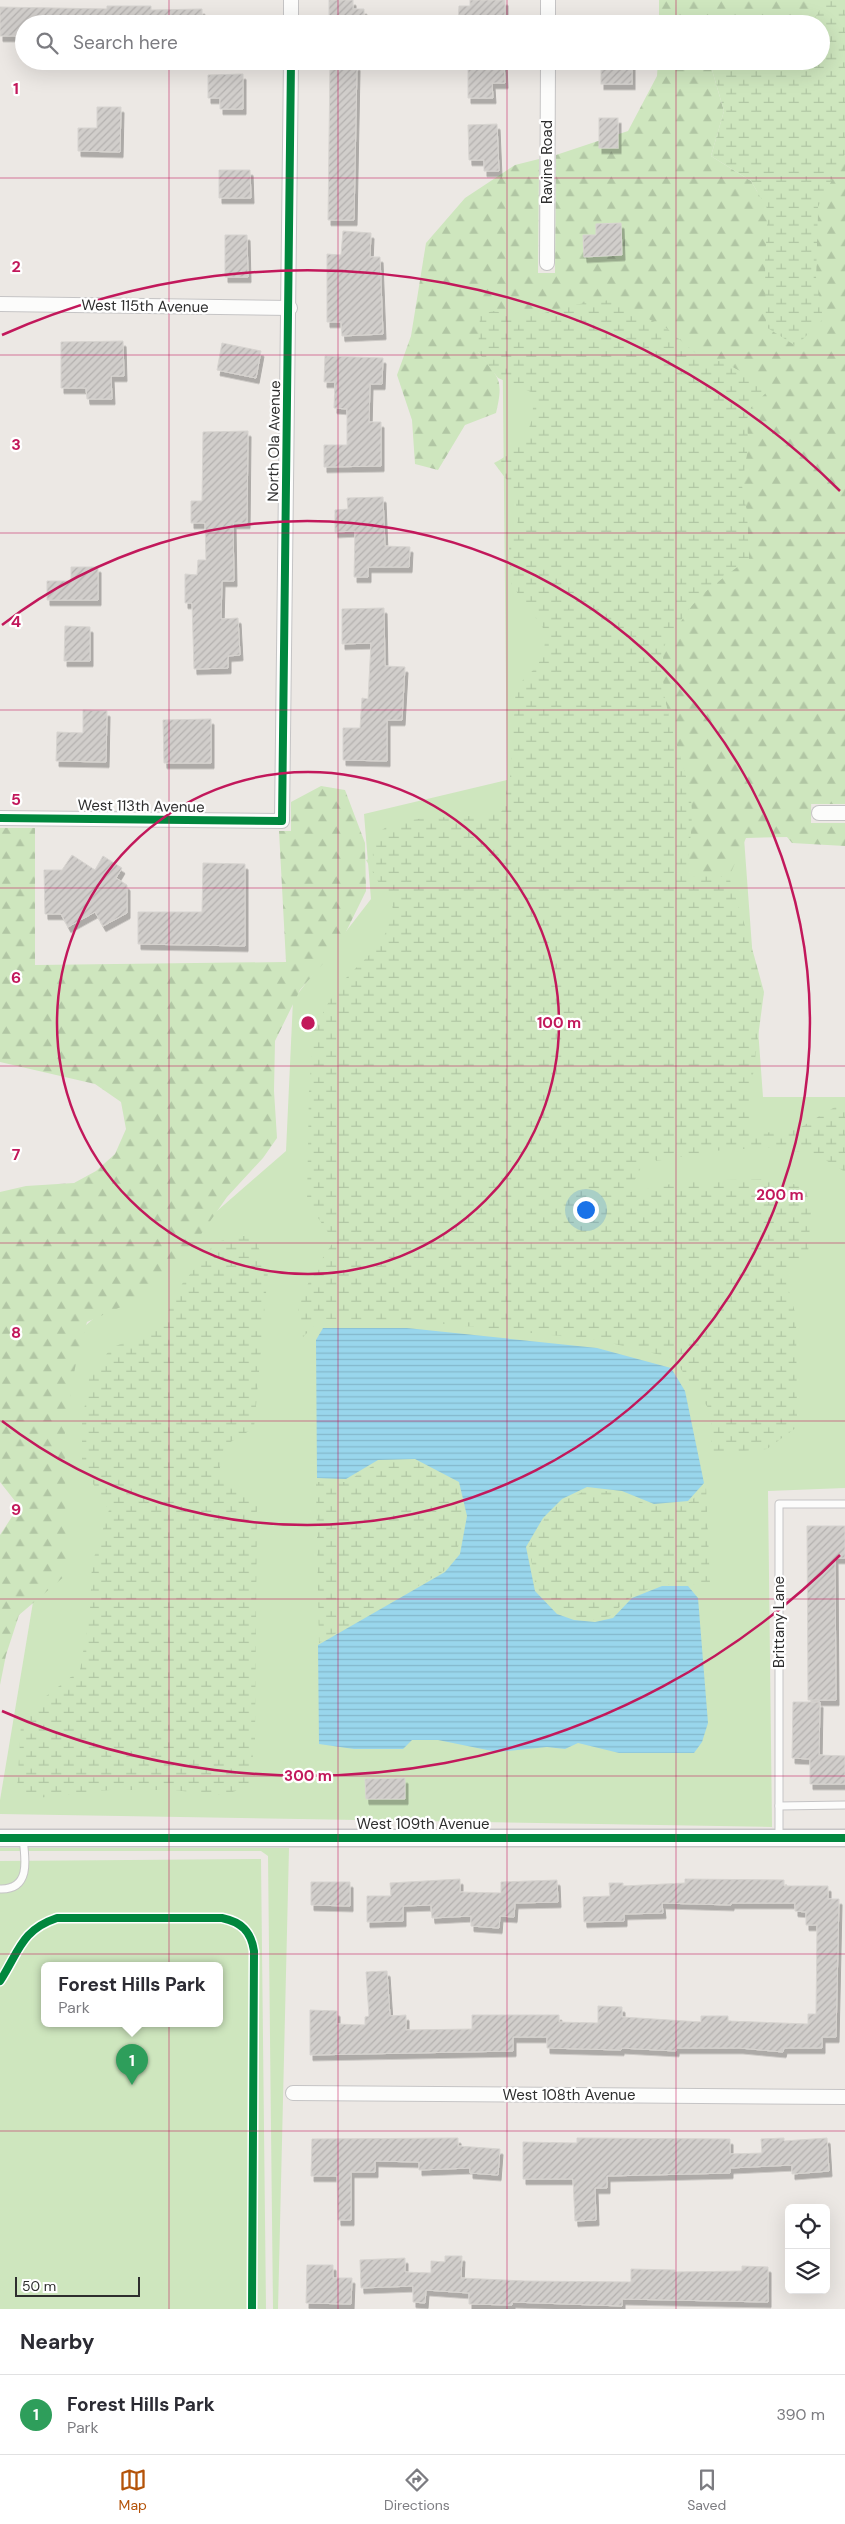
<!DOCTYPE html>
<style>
:root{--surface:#fff;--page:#f7f7f7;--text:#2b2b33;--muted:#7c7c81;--line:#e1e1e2;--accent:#b45309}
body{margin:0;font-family:"DM Sans",sans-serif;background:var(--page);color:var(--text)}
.controls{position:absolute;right:15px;bottom:15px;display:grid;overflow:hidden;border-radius:8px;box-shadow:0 5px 20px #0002}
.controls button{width:45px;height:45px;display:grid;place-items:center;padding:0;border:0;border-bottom:1px solid var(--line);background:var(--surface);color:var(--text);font:25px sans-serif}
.scale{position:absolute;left:15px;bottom:12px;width:125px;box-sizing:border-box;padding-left:5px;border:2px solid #2e2e2e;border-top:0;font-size:14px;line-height:18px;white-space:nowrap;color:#2e2e2e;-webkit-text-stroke:4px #fff;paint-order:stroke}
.you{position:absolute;left:585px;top:1209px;width:18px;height:18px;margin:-12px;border:4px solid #fff;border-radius:50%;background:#1a73e8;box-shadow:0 0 0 8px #1a73e833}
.badge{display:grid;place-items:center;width:32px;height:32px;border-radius:50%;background:var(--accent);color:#fff;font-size:16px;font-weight:700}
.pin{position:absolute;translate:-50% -41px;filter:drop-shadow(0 1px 2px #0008)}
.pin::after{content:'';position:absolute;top:26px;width:18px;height:15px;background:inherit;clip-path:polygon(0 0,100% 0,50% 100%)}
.popup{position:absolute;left:41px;top:1962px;width:182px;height:65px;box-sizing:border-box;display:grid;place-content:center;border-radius:8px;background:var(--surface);filter:drop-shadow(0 1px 4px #0005);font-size:16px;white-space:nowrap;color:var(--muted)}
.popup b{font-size:19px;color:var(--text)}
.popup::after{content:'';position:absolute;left:50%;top:100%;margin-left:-10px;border:10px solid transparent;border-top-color:var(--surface)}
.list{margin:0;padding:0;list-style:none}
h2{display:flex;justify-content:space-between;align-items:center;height:65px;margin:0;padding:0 20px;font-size:21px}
h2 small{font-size:16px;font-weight:400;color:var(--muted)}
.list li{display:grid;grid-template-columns:32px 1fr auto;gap:15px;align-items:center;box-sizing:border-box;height:80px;padding:0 20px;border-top:1px solid var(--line)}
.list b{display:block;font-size:19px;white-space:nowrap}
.list p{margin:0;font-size:16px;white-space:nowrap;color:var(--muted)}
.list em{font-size:16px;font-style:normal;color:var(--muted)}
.icon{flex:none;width:28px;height:28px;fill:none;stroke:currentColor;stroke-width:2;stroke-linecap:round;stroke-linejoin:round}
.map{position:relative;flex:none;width:845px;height:2309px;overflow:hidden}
.search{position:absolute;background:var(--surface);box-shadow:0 5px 20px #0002;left:15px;right:15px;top:15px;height:55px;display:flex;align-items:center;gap:12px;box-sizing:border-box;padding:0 18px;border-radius:28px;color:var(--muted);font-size:19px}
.sheet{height:145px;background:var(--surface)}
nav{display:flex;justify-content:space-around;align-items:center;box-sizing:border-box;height:70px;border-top:1px solid var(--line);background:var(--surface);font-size:14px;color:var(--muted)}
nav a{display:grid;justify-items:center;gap:2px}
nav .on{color:var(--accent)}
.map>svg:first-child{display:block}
.grass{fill:#cee6be;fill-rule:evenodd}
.forest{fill:url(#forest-firs)}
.wetland{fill:url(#wetland-marsh)}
.water{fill:url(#water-rules)}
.building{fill:url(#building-hatch);stroke:#d7d4d0;filter:url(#shadow)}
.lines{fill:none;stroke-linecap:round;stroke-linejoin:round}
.service-casing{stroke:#c5c4c5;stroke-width:9}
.minor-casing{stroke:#c5c4c5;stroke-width:16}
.tertiary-casing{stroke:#c5c4c5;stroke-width:19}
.service{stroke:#fcfcfb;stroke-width:7}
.minor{stroke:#fcfcfb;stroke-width:14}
.tertiary{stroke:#fcfcfb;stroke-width:16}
.cycleway-casing{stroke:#fff;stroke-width:11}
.cycleway{stroke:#00873e;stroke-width:8}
.grid{fill:none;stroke:#c2185b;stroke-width:1;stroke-opacity:0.55}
.ring{fill:none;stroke:#c2185b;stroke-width:2.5}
.labels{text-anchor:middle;stroke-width:4.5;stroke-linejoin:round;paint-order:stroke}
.street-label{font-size:15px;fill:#2e2e2e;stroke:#fff}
.grid-label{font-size:16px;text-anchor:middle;font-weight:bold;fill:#c2185b;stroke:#fff;stroke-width:4.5;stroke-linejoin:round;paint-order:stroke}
.centre{fill:#c2185b;stroke:#fff;stroke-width:2.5}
.ring-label{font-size:15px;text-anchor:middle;font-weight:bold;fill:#c2185b;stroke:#fff;stroke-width:4.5;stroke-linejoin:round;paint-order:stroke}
</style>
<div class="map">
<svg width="845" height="2309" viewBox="0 0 845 2309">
<defs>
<pattern id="forest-firs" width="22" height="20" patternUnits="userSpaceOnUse" patternTransform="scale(1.25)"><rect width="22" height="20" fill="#cee6be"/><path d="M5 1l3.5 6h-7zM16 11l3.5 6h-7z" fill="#b1c6a4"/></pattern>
<pattern id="wetland-marsh" width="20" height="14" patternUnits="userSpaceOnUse" patternTransform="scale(1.25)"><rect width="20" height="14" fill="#cee6be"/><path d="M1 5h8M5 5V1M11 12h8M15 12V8" fill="none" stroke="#b1c6a4"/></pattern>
<pattern id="water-rules" width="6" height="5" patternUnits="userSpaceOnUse" patternTransform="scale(1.25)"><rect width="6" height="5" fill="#99d6ec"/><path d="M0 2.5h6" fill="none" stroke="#84b8cb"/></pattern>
<pattern id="building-hatch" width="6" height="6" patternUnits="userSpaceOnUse" patternTransform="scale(1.25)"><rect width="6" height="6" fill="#d1cecb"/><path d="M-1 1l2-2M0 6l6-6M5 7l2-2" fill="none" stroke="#b4b1af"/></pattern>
<filter id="shadow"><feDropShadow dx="3" dy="5.5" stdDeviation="0" flood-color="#0004"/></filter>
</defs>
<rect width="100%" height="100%" fill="#ece8e4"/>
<g class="grass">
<polygon points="762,0 845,0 845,720 812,721 811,820 744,838 763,1097 845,1097 845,1488 768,1491 772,1827 0,1814 0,1800 78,1332 286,1151 293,1000 371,899 364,814 507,780 502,301 711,288 821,61 821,24 758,24"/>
<polygon points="0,1848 289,1848 278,2309 273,2309 268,1856 261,1851 0,1851"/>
<path d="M261,1859l5,450h-266v-448zM44,1966h176v58h-176z"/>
</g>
<g class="forest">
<polygon points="659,0 825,0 812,24 659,24"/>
<path d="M658,61h54l-2,2 14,48 -13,45 40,25 17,29 -3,52 58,57 -7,-42 2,-70 27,-53v650h-34v19h34v23l-53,-3 -5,-6 -41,1 -17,39h-42l5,-61 -2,-22 -24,-90 -4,-32 2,-25 32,-48 53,-41 -2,-46 -5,-26 6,-40 -1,-27 4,-12 20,-19 -48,-26 -23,-5 -17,-13 -132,-32 -17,4 -23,-3 -33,39c21,26 26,27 18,61l-31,12 -27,45 -23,-6 -3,-44 -15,-45 14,-39 15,-93 39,-45 50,-33 24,-6 -1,114h17l1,-118 72,-24 29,-55z"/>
<polygon points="321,786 345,790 365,843 366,891 340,944 300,990 275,1041 274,1091 277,1138 263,1158 227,1197 197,1240 139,1299 87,1322 75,1368 65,1429 66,1575 19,1615 6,1655 0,1685 0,1535 19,1506 0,1482 0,1192 26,1186 74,1183 96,1171 115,1154 126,1129 121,1102 95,1084 0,1062 0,828 35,828 35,965 286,962 279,831 291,831 291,802"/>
</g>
<g class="wetland">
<polygon points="825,0 845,0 845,154 818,207 816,277 823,319 796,346 766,327 765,262 768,210 751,181 711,156 724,111 710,63 821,61 821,24 812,24"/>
<path d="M610,300l55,27 35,30 23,5 48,26 -20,19 -4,12 1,27 -6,40 5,26 2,47c-25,14 -48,33 -65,57 -7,9 -17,21 -20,32 -11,39 18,105 26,145 5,27 -2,56 -3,83l42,1 21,64 14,51 -15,113v29l47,-4 49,-29v71l-26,-16 -46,-9 -60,4 -56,10 -10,-6 -16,33 -7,5 63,-12 74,-2 44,7 6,24 -3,44 -24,20 12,42 1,111 -30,22 -56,5v-42l-38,-54 -75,-18 -191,-20 -84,-1 -4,2 -16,16 -5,-29 14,-34 22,-33 -27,-39 2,-113 5,-59 22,-42 46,-46 12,-32 -28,-50 7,-2c0,-6 -2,-14 1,-19 16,-31 97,-16 128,-28l8,-34 6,-90c22,-22 28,-23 30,-55l-35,-48 -2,-38 9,-19 -3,-36 -21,-28c28,-14 45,-39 37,-71l-33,-14 -20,-26 2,-36 12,-5 42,5 38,-11z"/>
<polygon points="253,1234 268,1271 254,1428 224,1446 218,1478 234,1490 257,1500 255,1743 248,1787 223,1795 172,1790 110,1790 37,1798 17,1791 21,1724 41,1700 80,1670 90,1611 92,1564 109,1510 82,1466 82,1424 89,1378 111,1348 160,1328 182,1284 216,1242"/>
<path d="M417,1461l40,23c9,36 10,56 -13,87l-125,72 -3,-161h30l33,-20z"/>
<polygon points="706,1486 710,1584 657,1585 628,1599 610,1616 592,1620 573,1616 556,1609 536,1588 529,1547 546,1516 563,1501 589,1489 622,1493 650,1506 690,1502"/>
</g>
<polygon class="water" points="323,1328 407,1328 597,1348 671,1368 685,1391 704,1483 688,1501 654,1504 622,1491 587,1487 562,1499 543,1518 526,1547 535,1591 557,1614 574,1620 595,1622 613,1618 632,1598 662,1586 688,1586 698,1598 708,1723 702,1742 694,1753 619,1753 578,1743 565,1749 547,1747 497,1752 438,1740 412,1740 403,1749 354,1749 319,1744 318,1645 445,1572 460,1554 467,1516 459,1482 415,1459 378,1460 346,1479 317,1478 316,1340"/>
<g class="building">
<polygon points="329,0 353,0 353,9 364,9 364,23 329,24"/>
<polygon points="470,0 505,0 505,24 458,24 459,6 470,6"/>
<polygon points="107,6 151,6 151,10 202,9 202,24 24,24 24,36 0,36 0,7 107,9"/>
<polygon points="330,61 344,61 344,66 357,65 354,220 328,220"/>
<polygon points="480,61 504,61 505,83 492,83 493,98 468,98 468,69 480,69"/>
<rect x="601" y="61" width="31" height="23"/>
<polygon points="243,74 243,109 220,109 220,98 208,98 208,75"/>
<polygon points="97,107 121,107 120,152 78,151 78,128 97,128"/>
<rect x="599" y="118" width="19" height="30"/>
<polygon points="497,124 499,171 484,171 484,160 469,160 468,125"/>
<polygon points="219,170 250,170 251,198 219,198"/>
<polygon points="621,223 622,255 584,257 583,235 596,235 596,224"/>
<polygon points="343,231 371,233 370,257 380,257 383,334 342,336 341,322 327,322 327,254 341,255"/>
<polygon points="225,235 247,235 248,277 225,277"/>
<polygon points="123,341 124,376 111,376 112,399 87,399 86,388 61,388 61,342"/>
<polygon points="222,343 261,351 256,378 217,370"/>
<polygon points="325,356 383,358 382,384 370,384 369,422 381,422 381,466 324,467 324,445 347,445 347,409 334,408 335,382 324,382"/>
<polygon points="248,431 247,523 233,523 234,581 222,581 221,619 238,618 240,655 228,656 228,668 194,669 192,603 185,603 185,574 197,575 198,560 206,560 205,523 191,523 191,501 202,501 203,432"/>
<polygon points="383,497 385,546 410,547 409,567 368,567 368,577 354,577 355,531 335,532 335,510 348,509 347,498"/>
<polygon points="71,567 98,567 98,600 47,600 47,581 71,581"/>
<polygon points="384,608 385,666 405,667 402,720 387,720 387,761 343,760 343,728 360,728 362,698 368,699 371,643 342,644 342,609"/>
<polygon points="65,626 90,627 90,661 64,661"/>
<polygon points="83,710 107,711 106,762 56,761 57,732 83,733"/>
<polygon points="211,719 211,763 164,763 163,720"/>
<polygon points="72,855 95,870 103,856 122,868 116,878 127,885 127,913 103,926 95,912 68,927 61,914 45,914 44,870 62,870"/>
<polygon points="203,863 245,864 245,946 138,944 138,912 202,912"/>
<polygon points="807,1526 845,1526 845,1558 835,1558 836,1700 808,1700"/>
<polygon points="793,1702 820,1702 819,1755 845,1756 845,1784 810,1784 810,1759 792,1758"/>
<polygon points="405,1778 405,1799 366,1799 365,1779"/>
<polygon points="460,1879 460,1892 501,1893 501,1882 557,1880 558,1902 515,1903 514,1917 500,1916 499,1928 471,1926 471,1916 432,1918 431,1905 403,1906 403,1921 367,1922 367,1896 391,1896 390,1883"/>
<polygon points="685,1879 784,1880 784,1886 828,1886 828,1899 839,1899 836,2037 822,2037 822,2048 784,2048 783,2052 740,2048 676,2048 676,2051 621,2048 621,2050 547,2048 547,2037 513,2037 513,2051 310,2055 310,2010 337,2011 337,2024 365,2025 365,2017 369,2016 366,1972 387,1971 390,2016 406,2015 406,2030 472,2029 472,2015 559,2015 559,2022 598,2023 598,2006 622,2007 622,2017 701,2022 701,2016 728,2016 728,2021 808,2024 808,2014 816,2014 817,1925 806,1925 806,1912 795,1911 795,1903 731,1903 731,1905 662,1903 663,1913 624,1914 624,1921 584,1922 583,1897 610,1896 609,1883 623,1883 623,1886 685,1883"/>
<polygon points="311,1882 350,1882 350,1906 311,1905"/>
<polygon points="458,2138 458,2146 500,2149 498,2175 470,2173 470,2168 419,2170 419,2162 375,2161 375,2172 351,2172 351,2220 338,2220 337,2176 311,2176 312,2139"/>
<polygon points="577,2138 730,2139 730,2154 762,2153 761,2139 784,2138 784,2141 827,2138 829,2171 792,2174 792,2165 730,2168 730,2173 607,2176 607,2188 595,2188 596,2220 575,2221 573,2179 523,2179 523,2142 577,2143"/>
<polygon points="445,2256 462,2256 461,2278 525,2281 631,2282 631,2269 675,2270 675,2272 742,2271 742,2266 768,2267 768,2302 622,2299 622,2306 512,2302 512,2305 469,2304 469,2293 426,2290 425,2303 413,2302 413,2286 361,2288 360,2260 405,2258 405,2272 431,2273 431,2261 445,2262"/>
<polygon points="307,2265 333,2265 333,2278 352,2278 351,2304 306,2303"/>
</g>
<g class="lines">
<defs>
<g id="service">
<polyline points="779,1806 845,1805"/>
<polyline points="779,1838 779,1504 845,1504"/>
<path d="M0,1889c30,1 26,-28 23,-50"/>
</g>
<g id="minor">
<polyline points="291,24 291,0"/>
<polyline points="548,24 548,0"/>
<polyline points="547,263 548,61"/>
<polyline points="0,304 290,308"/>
<polyline points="819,813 845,813"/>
<polyline points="0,818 282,821 291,61"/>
<polyline points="293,2093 845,2097"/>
</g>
<polyline id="tertiary" points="0,1838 845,1838"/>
</defs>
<use href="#service" class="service-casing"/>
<use href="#minor" class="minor-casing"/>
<use href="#tertiary" class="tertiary-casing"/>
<use href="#service" class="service"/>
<use href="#minor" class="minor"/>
<use href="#tertiary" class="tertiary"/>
<defs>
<g id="cycleway">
<polyline points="0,818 282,821 291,61"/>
<polyline points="0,1838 845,1838"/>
<path d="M0,1981c19,-29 21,-51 57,-63h165c19,4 29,13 32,33l-2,358"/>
</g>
</defs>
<use href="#cycleway" class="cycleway-casing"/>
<use href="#cycleway" class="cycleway"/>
</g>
<path class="grid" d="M169,0v24M338,0v24M507,0v24M676,0v24M169,61v2248M338,61v2248M507,61v2248M676,61v2248M0,178h845M0,355h845M0,533h845M0,710h845M0,888h845M0,1066h845M0,1243h845M0,1421h845M0,1599h845M0,1776h845M0,1954h845M0,2131h845"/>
<g class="ring">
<circle cx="308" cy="1023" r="251"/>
<path d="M2 625A502 502 0 1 1 2 1421"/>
<path d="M840 1555A753 753 0 0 1 2 1711M2 335A753 753 0 0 1 840 491"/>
</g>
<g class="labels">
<g class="street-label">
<text transform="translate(547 162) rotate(-90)" y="5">Ravine Road</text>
<text transform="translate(145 306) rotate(1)" y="5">West 115th Avenue</text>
<text transform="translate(274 441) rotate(-89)" y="5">North Ola Avenue</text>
<text transform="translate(141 806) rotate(1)" y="5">West 113th Avenue</text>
<text transform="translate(779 1622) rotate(-90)" y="5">Brittany Lane</text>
<text x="423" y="1829">West 109th Avenue</text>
<text x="569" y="2100">West 108th Avenue</text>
</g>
</g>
<g class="grid-label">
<text x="16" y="94">1</text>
<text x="16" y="272">2</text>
<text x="16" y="450">3</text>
<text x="16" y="627">4</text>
<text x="16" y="805">5</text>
<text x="16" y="983">6</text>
<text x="16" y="1160">7</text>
<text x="16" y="1338">8</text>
<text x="16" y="1515">9</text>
</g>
<circle cx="308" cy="1023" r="8" class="centre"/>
<g class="ring-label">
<text x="559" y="1028">100 m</text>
<text x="780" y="1200">200 m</text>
<text x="308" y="1781">300 m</text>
</g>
</svg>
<div class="controls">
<button><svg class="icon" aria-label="locate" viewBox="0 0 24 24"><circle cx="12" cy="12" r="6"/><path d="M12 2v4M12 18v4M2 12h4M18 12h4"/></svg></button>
<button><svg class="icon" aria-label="layers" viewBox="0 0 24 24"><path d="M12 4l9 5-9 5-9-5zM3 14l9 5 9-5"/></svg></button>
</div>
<div class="scale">50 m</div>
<div class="you"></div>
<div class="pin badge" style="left:132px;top:2085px;background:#2e9e5b">1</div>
<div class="popup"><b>Forest Hills Park</b>Park</div>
<div class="search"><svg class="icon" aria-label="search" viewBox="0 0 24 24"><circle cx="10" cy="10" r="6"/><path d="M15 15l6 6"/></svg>Search here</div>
</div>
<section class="sheet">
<h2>Nearby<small></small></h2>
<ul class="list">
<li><span class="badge" style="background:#2e9e5b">1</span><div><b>Forest Hills Park</b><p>Park</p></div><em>390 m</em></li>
</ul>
</section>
<nav>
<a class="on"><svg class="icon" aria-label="map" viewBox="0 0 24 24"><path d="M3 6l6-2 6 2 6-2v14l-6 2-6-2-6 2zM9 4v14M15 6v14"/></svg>Map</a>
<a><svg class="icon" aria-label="directions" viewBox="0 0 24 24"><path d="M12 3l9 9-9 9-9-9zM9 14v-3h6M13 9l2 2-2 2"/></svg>Directions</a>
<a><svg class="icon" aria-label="saved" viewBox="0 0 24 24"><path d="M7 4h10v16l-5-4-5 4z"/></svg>Saved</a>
</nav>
